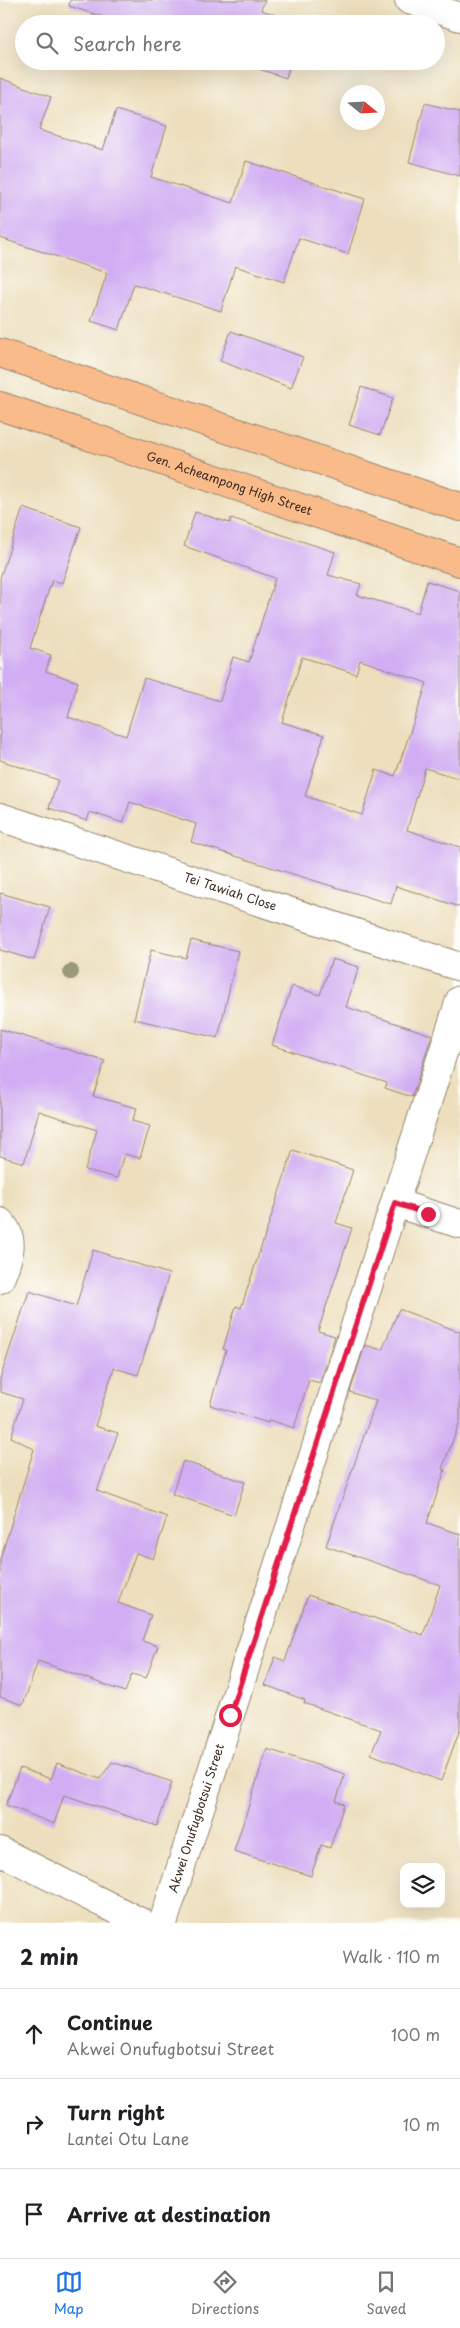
<!DOCTYPE html>
<meta charset="utf-8">
<style>
:root{--surface:#fff;--page:#f2f2f2;--text:#202124;--muted:#757577;--line:#e0e0e0;--accent:#1a73e8}
body{margin:0;font-family:"Playpen Sans",sans-serif;background:var(--page);color:var(--text)}
.controls{position:absolute;right:15px;bottom:15px;display:grid;overflow:hidden;border-radius:10px;box-shadow:0 5px 20px #0002}
.controls button{width:45px;height:45px;display:grid;place-items:center;padding:0;border:0;border-bottom:1px solid var(--line);background:var(--surface);color:var(--text);font:25px sans-serif}
.compass{position:absolute;left:340px;top:85px;width:45px;height:45px;border-radius:50%;background:var(--surface);box-shadow:0 5px 20px #0002;rotate:108deg}
.stop{position:absolute;width:15px;height:15px;margin:-11px;border:4px solid #e11d48;border-radius:50%;background:#fff}
.stop.end{background:#e11d48;border-color:#fff;box-shadow:0 1px 5px #0008}
.list{margin:0;padding:0;list-style:none}
h2{display:flex;justify-content:space-between;align-items:center;height:65px;margin:0;padding:0 20px;font-size:21px}
h2 small{font-size:16px;font-weight:400;color:var(--muted)}
.list li{display:grid;grid-template-columns:32px 1fr auto;gap:15px;align-items:center;box-sizing:border-box;height:90px;padding:0 20px;border-top:1px solid var(--line)}
.list b{display:block;font-size:19px;white-space:nowrap}
.list p{margin:0;font-size:16px;white-space:nowrap;color:var(--muted)}
.list em{font-size:16px;font-style:normal;color:var(--muted)}
.icon{flex:none;width:28px;height:28px;fill:none;stroke:currentColor;stroke-width:2;stroke-linecap:round;stroke-linejoin:round}
.map{position:relative;flex:none;width:460px;height:1923px;overflow:hidden}
.search{position:absolute;background:var(--surface);box-shadow:0 5px 20px #0002;left:15px;right:15px;top:15px;height:55px;display:flex;align-items:center;gap:12px;box-sizing:border-box;padding:0 18px;border-radius:28px;color:var(--muted);font-size:19px}
.sheet{height:335px;background:var(--surface)}
nav{display:flex;justify-content:space-around;align-items:center;box-sizing:border-box;height:70px;border-top:1px solid var(--line);background:var(--surface);font-size:14px;color:var(--muted)}
nav a{display:grid;justify-items:center;gap:2px}
nav .on{color:var(--accent)}
.map>svg:first-child{display:block}
.building{fill:#d1aef3;fill-rule:evenodd}
.lines{fill:none;stroke-linecap:round;stroke-linejoin:round}
.minor-casing{stroke:#94846e;stroke-width:30}
.major-casing{stroke:#94846e;stroke-width:30}
.minor{stroke:#fff;stroke-width:28}
.major{stroke:#fabb8b;stroke-width:28}
.tree{fill:#99997a}
.route{stroke:#e11d48;stroke-width:6}
.labels{text-anchor:middle;stroke-width:5;stroke-linejoin:round;paint-order:stroke}
.street-label{font-size:12px;fill:#3b2a1e;stroke:#fdfcf7}
</style>
<div class="map">
<svg width="460" height="1923" viewBox="0 0 460 1923">
<rect width="100%" height="100%" fill="#fdfcf7"/>
<filter id="ink" filterUnits="userSpaceOnUse"><feTurbulence type="fractalNoise" baseFrequency=".02" numOctaves="2"/><feDisplacementMap in="SourceGraphic" scale="10" xChannelSelector="R" yChannelSelector="G"/><feConvolveMatrix kernelMatrix="1 2 1 2 8 2 1 2 1" color-interpolation-filters="sRGB"/></filter>
<filter id="wash" filterUnits="userSpaceOnUse"><feTurbulence type="fractalNoise" baseFrequency=".0096" numOctaves="4" result="noise"/><feDisplacementMap in="SourceGraphic" scale="20" xChannelSelector="R" yChannelSelector="G"/><feGaussianBlur stdDeviation="1.12" result="paint"/><feColorMatrix in="noise" values="0 0 0 0 0 0 0 0 0 0 0 0 0 0 0 0 0 1.4 0 .05"/><feComposite in="paint" operator="in"/></filter>
<g filter="url(#wash)">
<rect width="100%" height="100%" fill="#eddfbd"/>
<g id="blocks">
<g class="building">
<polygon points="70,0 265,0 261,10 303,24 125,24 69,6"/>
<polygon points="235,61 291,61 286,78"/>
<polygon points="0,78 51,97 39,130 103,150 116,110 167,126 151,177 233,203 246,161 365,199 348,254 299,238 284,282 235,266 221,311 134,284 119,330 91,321 107,273 0,238"/>
<polygon points="425,103 460,112 460,176 409,162"/>
<polygon points="231,331 303,357 291,388 220,361"/>
<polygon points="361,387 393,398 380,435 349,425"/>
<path d="M23,508l58,19 -19,56 -10,-3 -22,68 21,7 -5,16 32,11 -10,35 58,19 18,-58 76,23 13,-44 16,5 26,-84 -91,-32 11,-34 35,11 1,-5 104,34 -7,23 33,9 -4,11 61,18 9,-32 33,10v188l-35,-11 -18,62 53,17v60l-64,-21 -5,18 -95,-29 -105,-33 5,-18 -66,-22 -7,21 -33,-11 -3,9 -38,-13 9,-28 -58,-20v-182zM302,657l54,17 4,-14 67,23 -32,93 -19,-6 -14,45 -57,-19 19,-61 -42,-13z"/>
<polygon points="0,893 50,907 34,960 0,950"/>
<polygon points="191,940 238,951 218,1038 134,1019 151,950 186,958"/>
<polygon points="332,959 359,967 346,1007 432,1035 412,1097 385,1088 387,1083 272,1045 292,986 320,995"/>
<polygon points="0,1029 105,1061 93,1096 137,1108 132,1121 150,1126 140,1158 124,1154 117,1178 85,1170 97,1130 39,1111 24,1163 0,1156"/>
<polygon points="293,1150 353,1170 336,1223 352,1228 318,1331 335,1336 320,1383 309,1380 294,1428 269,1420 268,1423 210,1405 226,1350 223,1349 236,1306 241,1308"/>
<polygon points="93,1250 169,1274 138,1375 114,1368 95,1426 118,1433 97,1491 167,1517 153,1559 136,1553 118,1603 151,1615 142,1641 158,1646 146,1678 132,1674 125,1692 38,1661 23,1705 0,1697 0,1560 34,1449 11,1437 23,1399 0,1392 0,1379 29,1291 76,1306"/>
<polygon points="399,1309 460,1332 460,1421 442,1469 445,1470 427,1523 460,1534 460,1729 441,1781 371,1754 381,1730 304,1703 305,1700 265,1685 275,1657 285,1661 308,1595 423,1635 440,1585 326,1546 376,1401 350,1392 365,1345 382,1350"/>
<polygon points="183,1461 245,1482 234,1515 172,1494"/>
<polygon points="267,1749 345,1774 336,1801 344,1804 330,1848 321,1845 311,1876 234,1851"/>
<polygon points="112,1762 172,1782 157,1826 64,1795 54,1824 6,1805 20,1768 51,1779 57,1763 100,1779"/>
</g>
</g>
</g>
<g filter="url(#ink)">
<use href="#blocks" fill-opacity="0" stroke="#94846e" stroke-width="1"/>
<g class="lines">
<defs>
<g id="minor">
<polyline points="409,0 460,17"/>
<path id="s1" d="M0,817l460,150"/>
<polyline points="395,1203 460,1224"/>
<path d="M0,1222c17,17 8,37 0,57"/>
<polyline points="0,1851 142,1923"/>
<path id="s2" d="M163,1923l297,-923"/>
</g>
<g id="major">
<polyline points="0,353 460,507"/>
<path id="s3" d="M0,406l460,156"/>
</g>
</defs>
<use href="#minor" class="minor-casing"/>
<use href="#major" class="major-casing"/>
<use href="#minor" class="minor"/>
<use href="#major" class="major"/>
</g>
<circle class="tree" cx="71" cy="972" r="8"/>
</g>
<g class="lines" filter="url(#ink)">
<polyline class="route" points="230,1715 395,1203 428,1214"/>
</g>
<g class="labels">
<g class="street-label">
<text dy="4" stroke="none"><textPath href="#s3" startOffset="242">Gen. Acheampong High Street</textPath></text>
<text dy="4" stroke="none"><textPath href="#s1" startOffset="242">Tei Tawiah Close</textPath></text>
<text dy="4" stroke="none"><textPath href="#s2" startOffset="110">Akwei Onufugbotsui Street</textPath></text>
</g>
</g>
</svg>
<div class="controls">
<button><svg class="icon" aria-label="layers" viewBox="0 0 24 24"><path d="M12 4l9 5-9 5-9-5zM3 14l9 5 9-5"/></svg></button>
</div>
<svg class="compass" viewBox="-18 -18 36 36"><path d="M0-13l5 13h-10z" fill="#e53935"/><path d="M0 13l5-13h-10z" fill="#757577"/></svg>
<div class="stop" style="left:230px;top:1715px"></div>
<div class="stop end" style="left:428px;top:1214px"></div>
<div class="search"><svg class="icon" aria-label="search" viewBox="0 0 24 24"><circle cx="10" cy="10" r="6"/><path d="M15 15l6 6"/></svg>Search here</div>
</div>
<section class="sheet">
<h2>2 min<small>Walk · 110 m</small></h2>
<ul class="list">
<li><svg class="icon" aria-label="ahead" viewBox="0 0 24 24"><path d="M12 20V5M6 11l6-6 6 6"/></svg><div><b>Continue</b><p>Akwei Onufugbotsui Street</p></div><em>100 m</em></li>
<li><svg class="icon" aria-label="right" viewBox="0 0 24 24"><path d="M7 20v-9h11M14 6l5 5-5 5"/></svg><div><b>Turn right</b><p>Lantei Otu Lane</p></div><em>10 m</em></li>
<li><svg class="icon" aria-label="arrive" viewBox="0 0 24 24"><path d="M6 21V4h12l-3 4 3 4H6"/></svg><div><b>Arrive at destination</b></div></li>
</ul>
</section>
<nav>
<a class="on"><svg class="icon" aria-label="map" viewBox="0 0 24 24"><path d="M3 6l6-2 6 2 6-2v14l-6 2-6-2-6 2zM9 4v14M15 6v14"/></svg>Map</a>
<a><svg class="icon" aria-label="directions" viewBox="0 0 24 24"><path d="M12 3l9 9-9 9-9-9zM9 14v-3h6M13 9l2 2-2 2"/></svg>Directions</a>
<a><svg class="icon" aria-label="saved" viewBox="0 0 24 24"><path d="M7 4h10v16l-5-4-5 4z"/></svg>Saved</a>
</nav>
